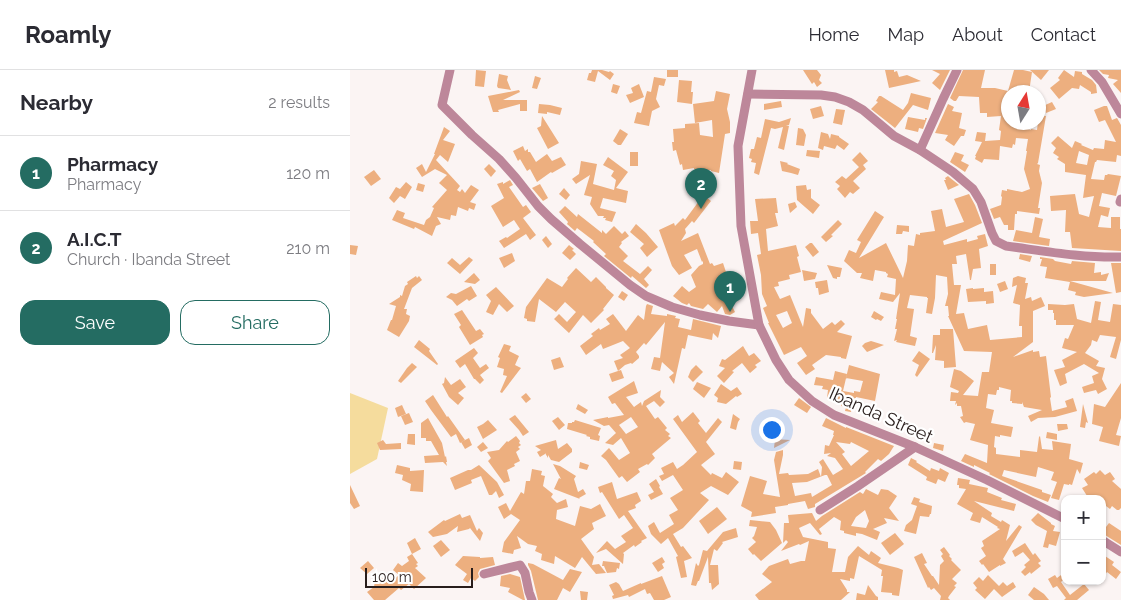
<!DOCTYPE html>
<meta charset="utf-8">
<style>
:root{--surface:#fff;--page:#f7f7f7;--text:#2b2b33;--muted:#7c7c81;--line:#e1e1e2;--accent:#246c62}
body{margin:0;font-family:Raleway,sans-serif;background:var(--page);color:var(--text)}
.controls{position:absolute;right:15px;bottom:15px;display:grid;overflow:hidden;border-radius:10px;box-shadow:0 1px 4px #0004}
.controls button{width:45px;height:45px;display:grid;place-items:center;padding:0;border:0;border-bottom:1px solid var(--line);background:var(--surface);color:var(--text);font:25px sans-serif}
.compass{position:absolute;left:651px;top:15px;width:45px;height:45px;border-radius:50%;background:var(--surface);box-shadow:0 1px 4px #0004;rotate:11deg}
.scale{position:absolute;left:15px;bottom:12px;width:108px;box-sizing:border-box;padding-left:5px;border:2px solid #281d1b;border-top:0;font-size:14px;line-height:18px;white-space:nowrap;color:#281d1b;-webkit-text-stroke:4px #fff;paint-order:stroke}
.you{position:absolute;left:421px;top:359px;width:18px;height:18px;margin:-12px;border:4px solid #fff;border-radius:50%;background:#1a73e8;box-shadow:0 0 0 8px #1a73e833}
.badge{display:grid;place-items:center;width:32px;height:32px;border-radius:50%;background:var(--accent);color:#fff;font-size:16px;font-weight:700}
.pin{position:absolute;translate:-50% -41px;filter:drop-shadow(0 1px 2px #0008)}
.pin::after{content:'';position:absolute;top:26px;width:18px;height:15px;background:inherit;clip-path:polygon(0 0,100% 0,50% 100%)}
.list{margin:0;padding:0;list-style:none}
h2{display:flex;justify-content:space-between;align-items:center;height:65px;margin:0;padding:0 20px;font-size:21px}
h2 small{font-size:16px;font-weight:400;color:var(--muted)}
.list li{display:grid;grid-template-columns:32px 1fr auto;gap:15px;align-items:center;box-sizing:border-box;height:75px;padding:0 20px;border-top:1px solid var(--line)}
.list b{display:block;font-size:19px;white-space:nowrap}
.list p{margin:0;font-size:16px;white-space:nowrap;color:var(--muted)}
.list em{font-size:16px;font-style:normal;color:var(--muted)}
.actions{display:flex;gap:10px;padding:15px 20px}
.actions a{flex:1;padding:11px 0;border:1px solid var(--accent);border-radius:15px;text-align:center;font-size:18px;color:var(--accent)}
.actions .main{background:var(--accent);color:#fff}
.map{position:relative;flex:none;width:771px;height:530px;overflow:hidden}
header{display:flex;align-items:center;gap:30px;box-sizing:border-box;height:70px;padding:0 25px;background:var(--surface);border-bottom:1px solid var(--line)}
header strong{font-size:24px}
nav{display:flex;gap:28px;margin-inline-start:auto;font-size:18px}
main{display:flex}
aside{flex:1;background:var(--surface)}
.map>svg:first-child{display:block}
.green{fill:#f5dc9d}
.building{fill:#edaf7f;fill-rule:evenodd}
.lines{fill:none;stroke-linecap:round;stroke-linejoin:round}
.minor{stroke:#bd879a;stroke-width:9}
.labels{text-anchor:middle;stroke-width:4.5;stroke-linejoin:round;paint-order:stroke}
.street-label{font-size:18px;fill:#281d1b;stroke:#fff}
</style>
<header>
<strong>Roamly</strong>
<nav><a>Home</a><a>Map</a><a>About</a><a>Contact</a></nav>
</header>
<main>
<aside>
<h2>Nearby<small>2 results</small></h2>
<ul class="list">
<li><span class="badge">1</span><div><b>Pharmacy</b><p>Pharmacy</p></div><em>120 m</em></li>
<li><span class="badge">2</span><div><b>A.I.C.T</b><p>Church · Ibanda Street</p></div><em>210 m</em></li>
</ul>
<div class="actions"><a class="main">Save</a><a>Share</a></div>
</aside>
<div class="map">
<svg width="771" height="530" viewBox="0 0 771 530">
<rect width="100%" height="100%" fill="#fbf4f3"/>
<polygon class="green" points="0,323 38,338 27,389 0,404"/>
<g class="building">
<polygon points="126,0 136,1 134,17 125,16"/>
<polygon points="242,0 252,0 259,2 260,1 264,4 260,10 248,1 245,12 237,10 239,3 241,3"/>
<rect x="317" y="0" width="11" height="7"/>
<polygon points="453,0 467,0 471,5 469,10 472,13 467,17 464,12 462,14"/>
<polygon points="535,0 544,0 544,2 547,1 549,7 557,5 571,11 539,18"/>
<polygon points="582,0 600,0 590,20 582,13 590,4"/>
<polygon points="613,0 635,0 631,18 645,18 658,21 664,0 673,0 682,2 679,22 658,22 657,40 658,40 658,52 669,53 669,57 681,60 681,59 687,60 688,52 688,45 696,46 688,93 687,94 690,95 689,101 692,113 688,138 690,138 689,144 667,141 667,144 665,144 664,160 658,160 658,155 654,155 650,147 644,149 640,139 651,135 652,127 651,126 652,120 657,121 657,119 672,122 680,119 674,99 677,81 676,81 678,69 666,68 665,75 663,74 662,78 650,76 649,90 634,89 632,93 625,89 626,86 625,86 632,72 625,71 627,62 636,63 635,71 650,70 651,61 649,60 651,46 637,47 637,43 630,43 629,27 609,26 606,31 604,31 600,28"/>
<polygon points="680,0 699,0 691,10"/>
<polygon points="714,0 724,7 725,1 732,2 732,4 742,10 746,15 747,23 741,24 741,22 730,15 729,19 722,18 709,29 700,18 710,10 708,8"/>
<polygon points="749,0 771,0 771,23 763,14 768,10 758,8 759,5 753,4"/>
<polygon points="149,4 158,6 157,10 161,20 148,18 147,16"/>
<polygon points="185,6 191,8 187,19 182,18"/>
<polygon points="304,7 316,9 314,16 309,15 306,29 310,37 302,41 299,56 284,53 287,42 291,43 297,21 301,22"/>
<polygon points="329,10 342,11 341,22 343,22 342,34 327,32"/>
<polygon points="263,14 270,16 267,24 261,22"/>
<polygon points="289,14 294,27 280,33 276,25 283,23 281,18"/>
<polygon points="169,20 170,22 153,30 177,30 177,41 170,41 170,34 148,40 149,42 143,42 138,26"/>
<polygon points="366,21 380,24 377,39 380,52 380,63 375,64 369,103 361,101 361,100 353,100 344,99 344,98 333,100 332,94 330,95 326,80 323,81 322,72 324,72 323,59 335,58 335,54 349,53 350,65 363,67 362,50 345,53 343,34 364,31"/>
<polygon points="561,23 581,28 578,40 563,35 545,58 521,39 528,32 526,31 529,26 531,26 553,40 558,33"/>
<polygon points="431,31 432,37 414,40 414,34"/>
<polygon points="702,32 706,39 696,43 693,36"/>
<polygon points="189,34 200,35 212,38 210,45 197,42 197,44 188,43"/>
<polygon points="598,34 604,37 602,41 612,43 609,58 616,60 614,66 611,66 604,76 595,70 598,65 585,63"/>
<polygon points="471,36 474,46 463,49 460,39"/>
<path d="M754,36h3l5,14 5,-2 4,7v31l-4,-1 -1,7 -19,-2 -1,2h-1l-4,17 13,1 1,-5h2l1,-1 13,2 -5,20 -14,-3 -3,13 11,2 -2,9 -7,-2 -3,12 13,1v-11h9v12h1v22l-49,-3 -2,-16h-5l1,-22 -15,1 -1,-15 25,-2 4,20 10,3 5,-21 -11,2 3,-23 -21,-3v-8l-8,-5 2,-2 -6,-4 3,-5 -5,-5 7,-7 14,12 3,-7 7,3 -1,1 12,5 1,-2 10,1 1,-9 11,2 -11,-22 -6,2 -5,-12zM729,81l10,4 -2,10 -11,-2z"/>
<polygon points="486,39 495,40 492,55 483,53"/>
<polygon points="192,46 209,73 198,79 187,58 191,56"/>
<polygon points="558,47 575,50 575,48 577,48 573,59 569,58 568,62 555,59"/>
<polygon points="441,48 439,55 436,56 439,56 434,80 428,78 433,57 425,59 421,58 409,105 404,103 406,93 401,92 402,89 399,88 401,79 404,79 407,67 411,68 415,49 429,52"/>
<polygon points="94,57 100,61 93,70 105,74 98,92 90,85 86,90 110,116 107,120 110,122 112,119 115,123 121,115 129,120 120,132 126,134 124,140 119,138 118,141 108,137 106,146 101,145 100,150 87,147 91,154 86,156 82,166 65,157 64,159 42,150 47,140 55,143 53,148 74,155 76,150 80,147 84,138 82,137 97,120 89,113 97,105 85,99 72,107 66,98 72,94 76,102 85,84 84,84"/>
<polygon points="448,58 453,59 456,65 454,76 446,75"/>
<polygon points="270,59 278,64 271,75 268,75 263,71"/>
<polygon points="471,62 478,64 480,69 481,64 489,66 489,67 499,74 494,80 487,75 485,79 474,76 473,80 468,78"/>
<polygon points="173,76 175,81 178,79 178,82 180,82 186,92 197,84 202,91 211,87 216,95 202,103 201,102 187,112 180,99 177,101 170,89 168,91 163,81"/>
<polygon points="457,80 470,81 469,88 456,86"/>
<rect x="280" y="82" width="8" height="14"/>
<polygon points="510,82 518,91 513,95 516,99 503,111 510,118 503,124 500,122 495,128 487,119 490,116 485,112 492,106 496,109 509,97 502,90"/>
<polygon points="605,82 614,85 611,91 619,95 615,102 600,92"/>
<polygon points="258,87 278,102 266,118 278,121 276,133 253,128 250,138 266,142 262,152 255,150 256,148 253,148 254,146 248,146 240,134 242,127 234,125 240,105 226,114 222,109 229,104 231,91 247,94 243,114 264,120 266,110 261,106 264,101 253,95"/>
<polygon points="430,91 438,93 437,94 450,99 448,105 441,103 432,101"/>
<polygon points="139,94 146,101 141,107 134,99"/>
<polygon points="24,100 31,109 21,116 14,107"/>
<polygon points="598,106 599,107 609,115 598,120 594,110 596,110 595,108"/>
<polygon points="160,110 163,115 159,117 173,137 176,135 181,142 173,148 186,165 180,170 176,164 154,178 149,171 156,167 157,168 170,159 164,150 153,157 141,136 154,128 147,114 153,112 153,114"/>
<polygon points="357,111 361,117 355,121 351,115"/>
<polygon points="56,112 62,117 55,129 50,126 44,133 39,128 46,117 50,119"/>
<polygon points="68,113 75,115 73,122 66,120"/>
<polygon points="190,114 198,128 193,131 182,118"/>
<polygon points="456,115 457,120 461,119 461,128 470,135 463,144 447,130 446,116"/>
<polygon points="214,118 220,125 216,130 209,124"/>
<polygon points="351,123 361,131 344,153 342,151 335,159 336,163 331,171 348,163 360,194 362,193 364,196 373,193 376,202 372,204 378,219 374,221 385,242 380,245 375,244 372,236 367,242 358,234 353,239 341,236 339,233 337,235 332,233 323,226 332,216 339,222 346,217 341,205 349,196 353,194 353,191 352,192 347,179 334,185 342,198 329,205 322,196 309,160 324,153 325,156 333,148 335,150 349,131 346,128"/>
<polygon points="619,124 625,135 632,153 593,171 594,175 617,169 617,172 628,169 627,166 635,164 638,176 629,179 631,198 623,199 621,210 620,210 616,184 606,186 607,194 602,194 604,215 611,215 606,244 614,243 618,259 637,255 640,270 672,267 672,256 669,256 670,235 663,233 667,215 662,217 663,208 668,206 676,208 675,213 678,213 675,229 681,227 682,231 691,227 695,236 683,241 683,272 663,287 683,280 683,282 689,281 690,287 696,286 701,327 700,328 702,341 717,337 715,331 723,328 727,341 705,347 688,348 681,352 678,346 692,340 674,337 672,332 672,334 662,333 662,331 660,331 661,320 649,317 649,320 647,320 646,325 638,324 636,338 644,340 641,353 663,357 661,367 650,365 650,367 645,366 644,377 646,378 646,384 670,387 670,380 687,382 689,367 690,366 692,379 703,380 702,371 721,374 719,389 733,393 730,404 727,399 722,415 719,414 719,415 714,414 709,430 701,428 707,412 701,410 704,402 688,397 686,407 654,400 652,406 692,420 692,422 701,425 698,432 683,426 639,404 640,403 624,395 624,397 611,391 615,384 637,393 638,375 620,370 625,354 616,352 614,353 610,347 613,346 611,336 607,336 607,333 605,335 606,331 600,331 601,322 608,323 609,321 600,317 604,299 611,301 624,311 613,325 628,326 632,302 639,302 642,282 614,281 598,246 599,246 598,236 595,236 598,224 597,207 586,205 585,228 582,244 576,243 578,228 577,228 577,227 560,225 557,238 564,239 560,266 567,268 565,276 546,272 547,270 544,271 547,259 545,259 547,249 546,249 550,223 543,232 529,229 531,222 545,225 546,209 537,207 538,204 536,203 536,202 525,200 523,211 510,208 512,203 507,203 494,191 499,180 506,183 511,172 507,170 525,141 534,147 509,188 536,173 553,208 557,191 558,175 564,176 566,164 570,165 570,163 585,161 581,141 592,139 596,157 614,152 604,129"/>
<path d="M426,128l2,15h-3l3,13 -12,3 2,22 28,-6 3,11 -2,1 4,15 -12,3 1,4 -12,3 1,4 -5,1 6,12 10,-4 13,32 3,-19 5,1v4l12,16 9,-7 3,3 6,-5 4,4 -8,8 15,4 -6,23 -5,-1v-1l-15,-2 -14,10 3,4 -9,6 -9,-12 10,-7 -6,-9 -17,8 -16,-32h1l-6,-15 4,-2 -5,-12 -1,-19 -4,-20 4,-1 -3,-21 -7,1 -1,-13h8l-3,-22zM437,241l5,12 -9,5 -7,-13z"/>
<polygon points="445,132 447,137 440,143 438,134"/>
<polygon points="215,136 227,147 228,144 252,163 252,160 256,164 264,156 272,164 275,161 279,166 271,172 272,173 269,177 278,186 273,191 290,204 298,196 302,200 294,209 299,215 296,218 282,206 281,208 254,186 256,184 243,172 244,171 227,158 225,161 217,154 218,152 209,142"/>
<polygon points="685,147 693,149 689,167 700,169 699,176 663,171 666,160 682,163"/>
<polygon points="488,150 492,154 481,165 483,166 476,172 471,167"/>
<polygon points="286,154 296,163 308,177 297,187 290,178 294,174 280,162"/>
<polygon points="547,155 559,156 559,162 553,161 552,164 546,164"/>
<polygon points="196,166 202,174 198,178 192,170"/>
<polygon points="460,173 462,173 469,182 463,187 455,177"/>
<polygon points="0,175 8,176 6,185 0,184"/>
<polygon points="219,175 224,179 222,180 226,184 220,190 212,183"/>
<polygon points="162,183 165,191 154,198 149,188"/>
<polygon points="670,184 682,186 680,192 669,189"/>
<polygon points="119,187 123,190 110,204 97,193 102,188 110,195"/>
<polygon points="690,187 703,189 705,191 721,194 722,191 745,193 744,203 751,202 751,205 759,203 756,211 720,211 763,223 734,227 725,225 726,222 718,220 720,212 695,208 697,197 690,196 692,189 690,189"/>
<polygon points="761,193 771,193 771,222 766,223"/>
<rect x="640" y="194" width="6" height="11"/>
<polygon points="477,195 492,198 490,207 487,207 487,209 483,208"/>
<polygon points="226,198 241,212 246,207 256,217 256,218 264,225 253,239 254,240 241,253 233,245 219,263 204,249 209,244 217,252 226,242 215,232 206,242 189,229 185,252 177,251 177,249 174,248 176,237 197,208 212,217 218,209 217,208"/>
<polygon points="452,200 467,203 465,209 454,211"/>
<polygon points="124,203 130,210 125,214 114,212"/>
<polygon points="66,206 67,208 69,206 72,210 62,218 54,239 57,239 56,244 60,246 59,251 49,267 37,260 41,250 42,250 46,236 39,234 50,227 50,225 52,226 55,216 58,214 57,212"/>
<polygon points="477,210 479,222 469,225 468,218 466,218 465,212"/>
<polygon points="655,211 658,219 650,222 647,214"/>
<polygon points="121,216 127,226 119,231 117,229 107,236 102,230 96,227 101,223 106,224"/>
<polygon points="146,217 164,236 157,242 149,234 143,245 136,242 141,231 136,225"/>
<polygon points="623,218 623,219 634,218 634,222 643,221 644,233 636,234 636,231 618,232 616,219"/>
<polygon points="272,221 278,225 274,231 268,227"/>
<polygon points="745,231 751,232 748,250 760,252 763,234 771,235 771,270 766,289 760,287 766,267 750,265 747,272 742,270 741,275 735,283 749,291 746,296 755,298 752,309 757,319 748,324 746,320 734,323 732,317 744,313 742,306 749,303 734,294 715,304 717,313 710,316 704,300 715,297 712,290 727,282 712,278 715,268 718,269 724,255 706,255 706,250 704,250 704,243 703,243 703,240 698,240 698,234 715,235 724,234 727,249 741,253"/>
<polygon points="297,234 303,236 301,244 317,246 317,244 326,246 325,248 330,249 328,257 341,260 343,249 371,256 368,268 363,263 362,270 338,265 335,279 332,278 324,314 319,307 324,303 312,292 310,301 301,299 304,287 310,288 315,252 296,275 294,273 286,282 289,286 289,288 282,294 281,293 275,295 268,301 264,291 273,288 270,285 280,278 273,271 253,279 251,274 236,285 230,276 243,266 241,264 249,258 250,260 260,254 256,249 263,244 276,261 288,245 294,250 296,236"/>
<polygon points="112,240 126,261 130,259 134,264 132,265 133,267 120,275 109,257 111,255 104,244"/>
<polygon points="524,241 534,247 531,251 527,249 526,250 521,247"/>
<polygon points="590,259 603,259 606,297 594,298 594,291 585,290 586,275 583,283 582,283 583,265 590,265"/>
<polygon points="69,270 80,279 79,281 88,294 87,295 64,277"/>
<polygon points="521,271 534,275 517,282 512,276 515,273"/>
<polygon points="154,274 161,276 159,281 169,286 165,295 171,298 152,323 150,322 157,306 153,305 154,299 147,297 150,288 148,287"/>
<polygon points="393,276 399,286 404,283 411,291 405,295 407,297 400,303 392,293 382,301 384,302 374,313 367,306 375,298 369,296 372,289 375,290"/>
<polygon points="124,278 128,283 123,288 130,298 136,294 139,298 130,305 134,310 130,314 125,309 124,309 115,294 110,298 105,291"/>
<polygon points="569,281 580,289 567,307 565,305 569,295 562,291"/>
<polygon points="210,287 214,297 204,300 201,290"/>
<polygon points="62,293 67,297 51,313 48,311 57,298"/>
<polygon points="346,295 353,302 343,312 338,307 341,300"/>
<polygon points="499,295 530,304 525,331 506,327 505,333 504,335 502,335 501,342 495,341 496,337 491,336 491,334 488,333 489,331 477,328 478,320 472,319 473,316 464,315 466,307 483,310 485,301 497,304 493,321 504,323 504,321 510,322 513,311 496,308"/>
<polygon points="271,300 274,308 262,312 259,304"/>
<polygon points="95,307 101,315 110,309 116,317 108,323 114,328 108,335 99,327 92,314 94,313"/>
<path d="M284,311l4,12 -12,4 8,10 7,-5 1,4 2,-5 17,-11 -1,7 5,5 -5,5 -6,-6 -8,5 9,13 3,-2 9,11 -2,2 5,4 -2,2 3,2 -19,16 3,4 -7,7 -1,-1 -9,5 2,3 -13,10 -5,-6 -3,2 -13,-18 -5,-4 8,-8 10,12 11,-7 -9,-15 -8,7 -8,-2 11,-10 -7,-8 -5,1 -11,-6 15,-3v1l16,-3 -9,-12 -3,1 -4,-7zM281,347l7,10 -12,7 -7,-9z"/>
<polygon points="347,312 361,318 354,328 343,319"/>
<polygon points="771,313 771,348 766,365 771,366 769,376 749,371 753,357 742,354 744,334 755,337"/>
<polygon points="371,314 381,321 387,317 392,324 387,327 386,326 376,334 367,332 368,328 364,325"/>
<polygon points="176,323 181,329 176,333 171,327"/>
<polygon points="83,325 97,347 98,346 115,370 110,373 106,364 101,367 81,340 75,331"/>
<polygon points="449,328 461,337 457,343 444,335"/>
<polygon points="228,334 238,340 235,344 226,339"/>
<polygon points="733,334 738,353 736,352 735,358 730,357"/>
<polygon points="52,335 56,344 48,347 45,338"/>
<polygon points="343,342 350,351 348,353 356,363 368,348 372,352 356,372 365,384 351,395 361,405 362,403 372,408 376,402 389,412 378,425 361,416 350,423 359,430 333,458 323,464 331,477 333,476 342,488 334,491 337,507 331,508 326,487 328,486 318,468 311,474 301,464 298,456 304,452 310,463 324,454 319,445 328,440 320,428 333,420 323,405 312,411 309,406 314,404 311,398 323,392 327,399 333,395 347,382 323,349 328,345 332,352"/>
<polygon points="59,343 63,352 55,355 51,346"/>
<polygon points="383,344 390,349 388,352 386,360 380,358"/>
<polygon points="165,345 179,362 173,366 169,360 159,349"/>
<polygon points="208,347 215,355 209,360 202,351"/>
<polygon points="78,348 92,373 95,387 96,386 97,392 96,392 97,396 93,392 75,393 74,386 89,385 81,371 76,371 76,368 71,368 71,353"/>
<path d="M476,348l20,10v-1l48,19 -5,8 -8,7 -3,-2 -13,13 1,1 -51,31v3l-7,2 -3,-8 -17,3v1l-13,2 1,6 -25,4 1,-5 -11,-6 9,-30 17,5 -4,13 17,3 -6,-37 2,-8 7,-2v5l-4,19 9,-1 1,2 19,-1 10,-5 3,8 1,-10 -3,-5 4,-3 10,16 10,-6 -8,-11 -8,-2 4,-3 -7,1 1,-9 4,1 5,-11h-1l1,-4 -12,-5zM486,372l14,2 1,-2 18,9 -18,15 -9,-12 3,-2zM475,405h2l5,10 -20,12 -1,-4 -16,3 -3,-13 15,-1z"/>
<polygon points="138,350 147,360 133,369 127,357 133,354"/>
<polygon points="225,350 251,358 248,365 250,366 249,371 240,369 240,367 236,366 237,365 217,359 218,353 222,353 222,352 224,352"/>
<polygon points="707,354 717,354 718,359 708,361"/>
<polygon points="697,362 707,364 707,370 696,368"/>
<polygon points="58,364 65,364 65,375 57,374"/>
<polygon points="166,366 170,371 169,373 171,375 168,377 170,379 166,382 170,391 164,394 165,396 157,400 160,411 154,413 138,391 141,388 137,382 149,380 157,371 158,372"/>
<polygon points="119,368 122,375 115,379 111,372"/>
<polygon points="425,369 440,370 424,378"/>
<polygon points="33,370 36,374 51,373 51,379 30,380 27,373"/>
<polygon points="206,370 208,379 217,373 222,379 222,382 209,392 201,390 198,385 198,388 195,383 195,384 190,387 187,382 191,380 185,376"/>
<polygon points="133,372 138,378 131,382 127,377"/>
<polygon points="584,373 594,375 593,381 583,378"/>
<polygon points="561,388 567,391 566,392 580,401 581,398 589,401 590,398 599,403 595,412 588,409 586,414 576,410 577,407 558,395"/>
<polygon points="384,391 392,392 391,400 383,399"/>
<polygon points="230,392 239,395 237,400 229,398"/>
<polygon points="203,394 210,396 226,406 224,409 228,422 233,419 236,424 229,428 230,429 204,419 209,408 211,409"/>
<polygon points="47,395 60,398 60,401 74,400 73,422 60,421 61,414 52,410 53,405 45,403"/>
<polygon points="129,395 147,412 154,425 149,428 146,421 142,425 139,425 131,406 121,410 122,413 105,420 100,408 118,400 121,400"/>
<polygon points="182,399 192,401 191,405 195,406 193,416 203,424 201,427 207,433 216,429 218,437 207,440 206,449 225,456 230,436 241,439 250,434 256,446 242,453 244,459 231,469 244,487 242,495 249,494 256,503 246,504 232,487 225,498 205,486 204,494 191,490 192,484 185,481 187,476 178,474 167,466 171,478 164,480 163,484 152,482 154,472 170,450 161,444 154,449 148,437 156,433 160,441 171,422 174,424 176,411 180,411"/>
<polygon points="750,400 755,405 760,402 765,409 762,411 771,419 771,438 769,440 767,440 762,436 760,439 752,433 752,429 739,429 732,418 738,415 734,409 744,402 746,404"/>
<polygon points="608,408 620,410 619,414 638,418 637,422 652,428 651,430 666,434 664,441 624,431 642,443 641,446 651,452 652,450 660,455 656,471 669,455 672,457 653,489 656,493 650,496 650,495 639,502 633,494 632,495 629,491 636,486 631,478 634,476 632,471 650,459 647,458 648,457 632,447 630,453 620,450 623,443 607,434 616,419 609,418 609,415 607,415"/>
<polygon points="306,409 310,416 309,417 313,424 301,430 298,425 304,422 299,414"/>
<polygon points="262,412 267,429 287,422 291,431 285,435 286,438 278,441 297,468 291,471 292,472 285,477 284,475 273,483 274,484 273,494 256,479 246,483 257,471 265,479 276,472 271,466 283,458 274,445 269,449 252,422 250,423 248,417"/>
<polygon points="0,415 10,436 4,439 0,433"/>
<path d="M516,419l12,6 3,-6 7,1 9,6 -8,12 10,13 -15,-3 3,5 -14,6 7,3 -3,8 -15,-6 -6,-1v3l-12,-3v-2l-4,-1 1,-9 -7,-4 -15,12 3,5 -2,1 -10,-12 -11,5 4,9 25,5v6l8,1 -4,23h13l3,-15 10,-11 11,9 2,-4 10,7 -3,5 20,5 5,2 -4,26 -7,-1v-2l-11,-1 2,-16h-2l1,-6 -23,-14 -5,23 -4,-1v3l-10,-2 7,11v2h3l-9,8h-82l-4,-5 17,-13 -10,-8 7,-8 19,-7 2,5 11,-3h4l4,-20 -9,4 -1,-1 -18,7 7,-9 -2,-2 -3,3 1,-20h5l-1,-8 24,-2 4,8 6,-5 38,-24 3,2zM515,440l4,11 -3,7 -15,-2 5,-9z"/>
<polygon points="564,427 570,429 569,432 582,436 581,444 580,444 579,447 570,446 566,464 554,461 556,455 562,450 567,436 561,434"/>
<polygon points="367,437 377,449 358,464 349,451"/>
<polygon points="688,443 701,453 701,455 701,454 705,456 703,461 710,462 706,476 699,474 698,478 693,477 697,461 686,455 681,450"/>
<polygon points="110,444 112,448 120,445 127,461 129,458 133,463 130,471 120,458 119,459 107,462 108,456 97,464 83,467 78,462 94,450 95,451"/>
<polygon points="400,450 420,452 426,460 432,473 411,491 404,484 403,485 398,479 406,472 402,468 404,466 407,457 399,456"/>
<polygon points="759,453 771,461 771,475 755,465 756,463 753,461"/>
<polygon points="386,458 388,467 372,472 373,473 367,481 364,479 360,495 368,495 369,514 362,520 361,513 359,513 358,487 349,511 348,511 346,516 341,515 346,493 348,496 349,495 353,480 357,481 373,462"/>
<polygon points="545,463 554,474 540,485 531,473"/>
<polygon points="65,468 71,479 62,484 57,473"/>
<polygon points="91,470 100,480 91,487 83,476"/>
<polygon points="675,473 683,485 685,483 691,491 688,493 691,496 681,504 680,502 675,506 671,502 676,497 674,495 680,490 673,482 665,487 662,481"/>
<polygon points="594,477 600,485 599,486 602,489 601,490 611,500 602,509 607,513 604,516 606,517 599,526 598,528 600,530 590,530 591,526 584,518 581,520 579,517 578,518 564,487 572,483 577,493 574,494 582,506 583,506 589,515 590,495 594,491 591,486 593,484 590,480"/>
<polygon points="62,484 68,493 66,494 68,496 65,498 76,508 64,519 59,514 51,520 49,518 35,530 24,530 17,522 24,517 26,503 39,514 49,505 43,500 48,493 52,496 59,491 57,487"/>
<polygon points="752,484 764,492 762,495 771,502 766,509 757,502 752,509"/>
<polygon points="113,486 130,487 130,488 143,487 145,495 130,499 128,503 129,507 125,511 121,508 118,513 113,510 117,504 105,495"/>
<polygon points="312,487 315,492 312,494 314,498 308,502 302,493"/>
<polygon points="18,491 24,498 17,504 10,498"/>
<polygon points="253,491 270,493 269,499 267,498 266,502 257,503 254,496 252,496"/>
<polygon points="178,493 183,494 213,510 220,499 232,502 220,522 213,518 207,530 188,530 181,501 178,495"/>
<polygon points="160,504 170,507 175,530 173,530 158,522 160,518 150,516 151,506"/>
<polygon points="638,505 649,516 653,512 657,516 663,512 666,517 652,527 644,519 635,529 625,520 627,518 623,513 629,507 633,511"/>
<polygon points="705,505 707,508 711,505 714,509 711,512 720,525 734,514 739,520 727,530 714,530 716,528 707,516 703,518 698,509"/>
<polygon points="312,506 321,527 314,530 304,530 300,523 297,524 295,519 279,527 278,525 263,529 262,526 264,525 259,515 266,512 269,514 273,521 291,513 291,514"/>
<polygon points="518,515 526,526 528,527 528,530 506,530 507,523 515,525"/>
<polygon points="684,517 694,524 699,530 684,530 678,525"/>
<polygon points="230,521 238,522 237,530 231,530"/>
</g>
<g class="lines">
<g class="minor">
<polyline points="100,0 92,35 122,65 149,89 166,108 188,136 201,149 230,174 280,215 296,226 322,237 350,245 379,251 409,255"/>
<polyline points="402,0 388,76 391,156 409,255 426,290 439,310 462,331 484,345 565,377 637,410 715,449"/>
<polyline points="741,0 752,12 771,44"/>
<path d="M398,24l73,1 14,2 14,5 14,8 31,26 26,14 33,22 20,17 8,13 11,31 4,8 10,5c38,5 76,12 115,11"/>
<polyline points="570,80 593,29 607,0"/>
<polyline points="770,132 771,129"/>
<polyline points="470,440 508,416 565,377"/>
<polyline points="752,470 771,482"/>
<polyline points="134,504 170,495 175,503 179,522 182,530"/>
</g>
</g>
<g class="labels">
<g class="street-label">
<text transform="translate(531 345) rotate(24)" y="6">Ibanda Street</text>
</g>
</g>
</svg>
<div class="controls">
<button>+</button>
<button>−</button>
</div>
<svg class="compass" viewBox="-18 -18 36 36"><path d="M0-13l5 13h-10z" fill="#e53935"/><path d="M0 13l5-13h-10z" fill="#7c7c81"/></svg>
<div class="scale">100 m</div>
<div class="you"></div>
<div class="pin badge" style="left:380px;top:242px">1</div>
<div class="pin badge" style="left:351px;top:139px">2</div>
</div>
</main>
